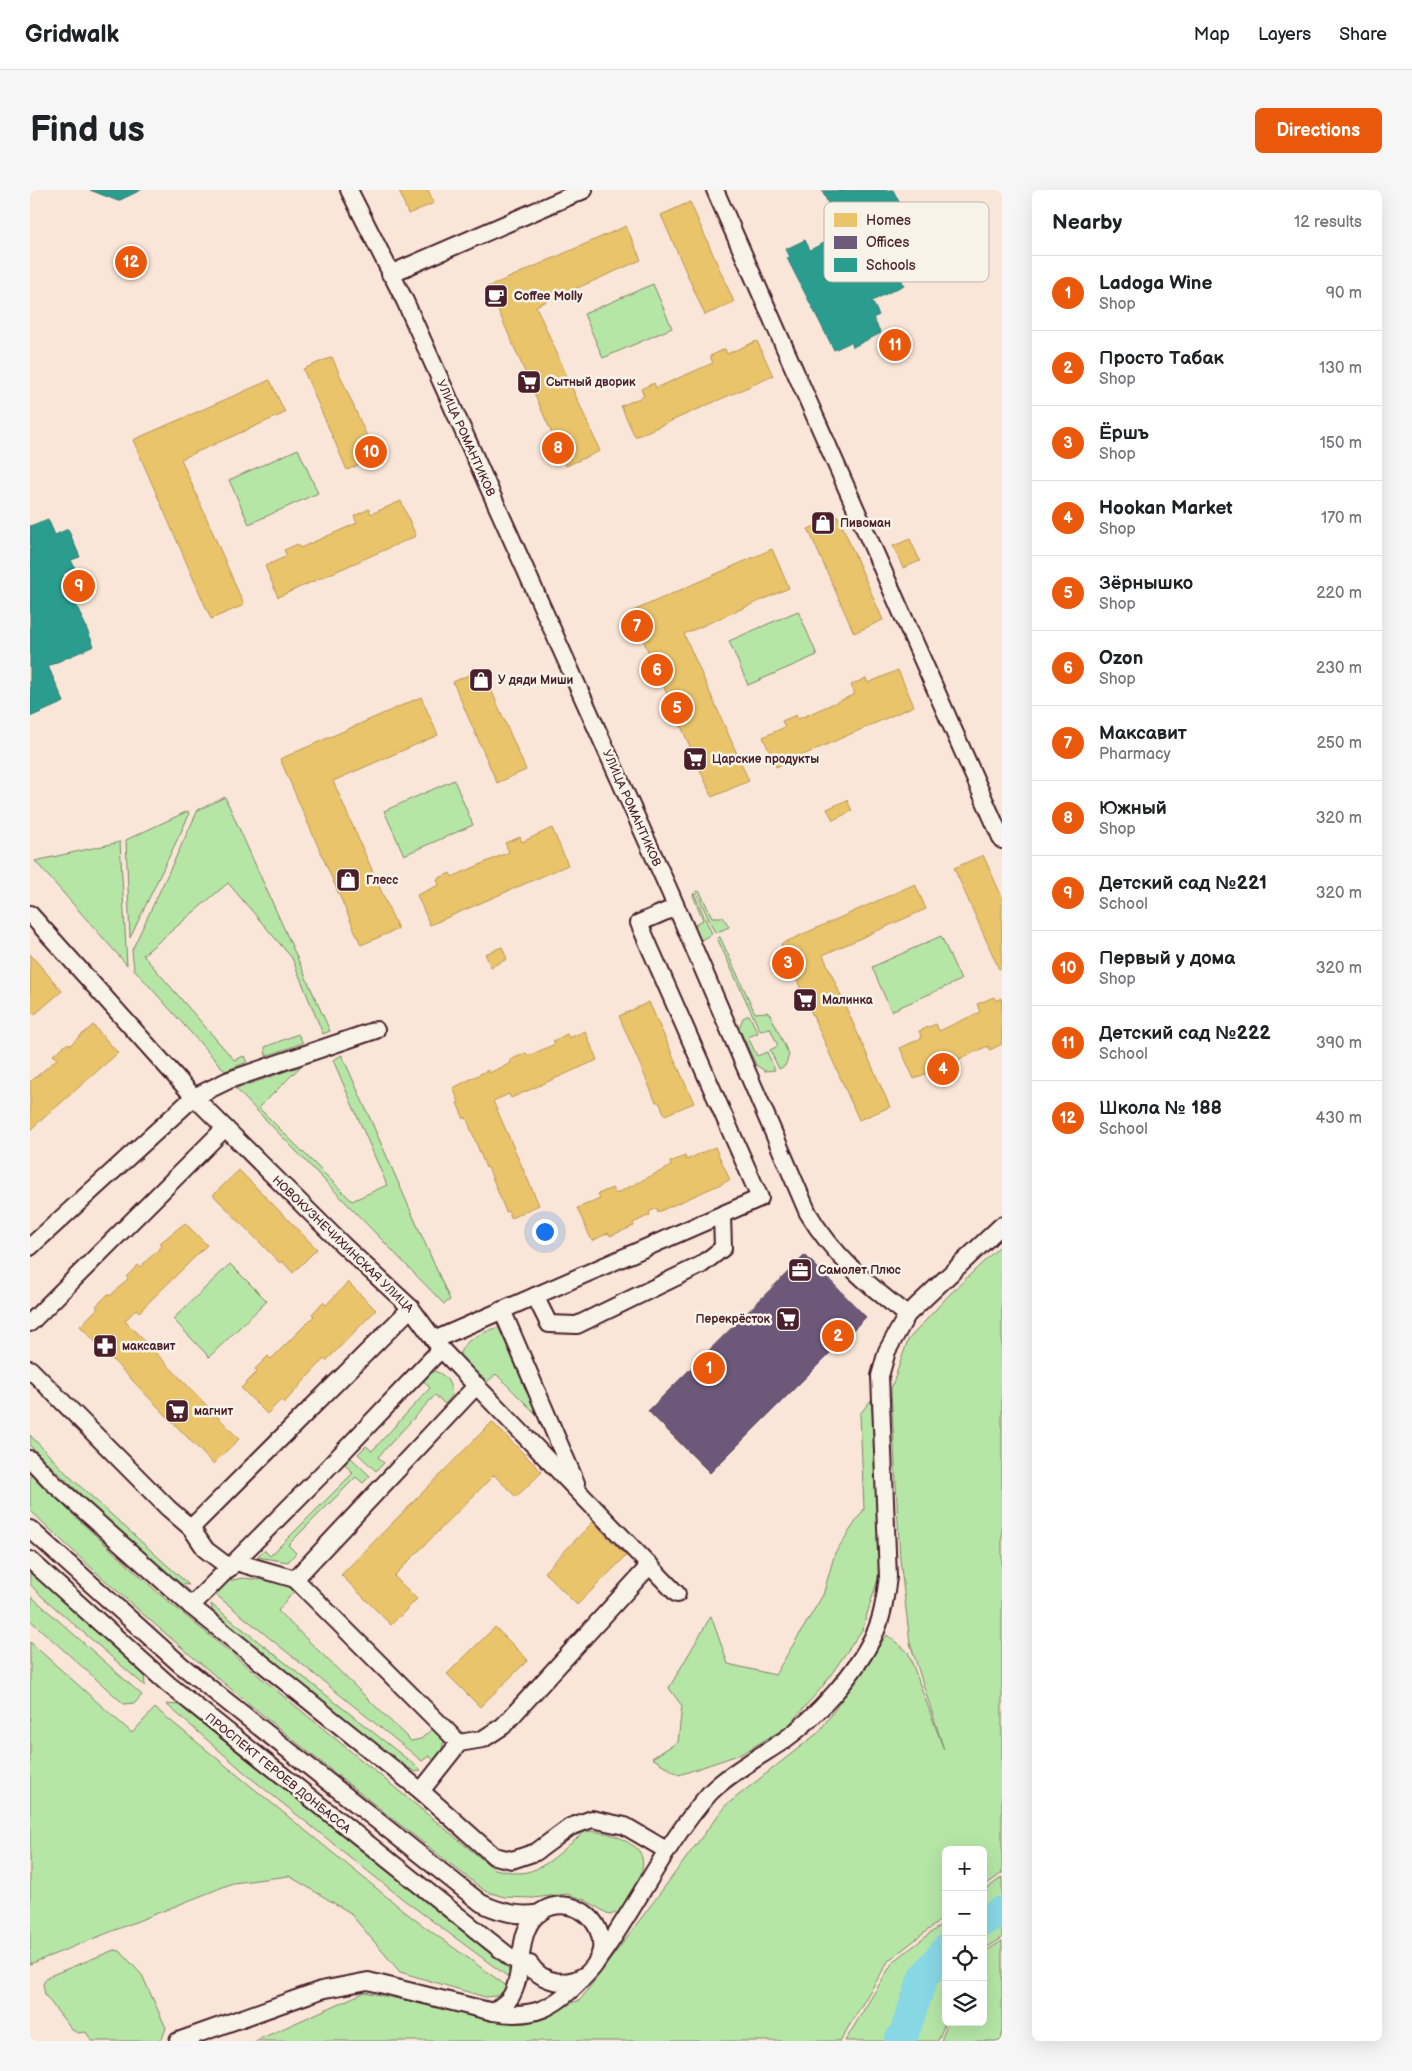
<!DOCTYPE html>
<meta charset="utf-8">
<style>
:root{--surface:#fff;--page:#f6f6f6;--text:#202124;--muted:#757577;--line:#e0e0e0;--accent:#ea580c}
body{margin:0;font-family:"Balsamiq Sans",sans-serif;background:var(--page);color:var(--text)}
.controls{position:absolute;right:15px;bottom:15px;display:grid;overflow:hidden;border-radius:8px;box-shadow:0 5px 20px #0002}
.controls button{width:45px;height:45px;display:grid;place-items:center;padding:0;border:0;border-bottom:1px solid var(--line);background:var(--surface);color:var(--text);font:25px sans-serif}
.you{position:absolute;left:514px;top:1041px;width:18px;height:18px;margin:-12px;border:4px solid #fff;border-radius:50%;background:#1a73e8;box-shadow:0 0 0 8px #1a73e833}
.badge{display:grid;place-items:center;width:32px;height:32px;border-radius:50%;background:var(--accent);color:#fff;font-size:16px;font-weight:700}
.pin{position:absolute;translate:-50% -50%;border:2px solid #fff;box-shadow:0 1px 5px #0006}
.list{margin:0;padding:0;list-style:none}
h2{display:flex;justify-content:space-between;align-items:center;height:65px;margin:0;padding:0 20px;font-size:21px}
h2 small{font-size:16px;font-weight:400;color:var(--muted)}
.list li{display:grid;grid-template-columns:32px 1fr auto;gap:15px;align-items:center;box-sizing:border-box;height:75px;padding:0 20px;border-top:1px solid var(--line)}
.list b{display:block;font-size:19px;white-space:nowrap}
.list p{margin:0;font-size:16px;white-space:nowrap;color:var(--muted)}
.list em{font-size:16px;font-style:normal;color:var(--muted)}
.icon{flex:none;width:28px;height:28px;fill:none;stroke:currentColor;stroke-width:2;stroke-linecap:round;stroke-linejoin:round}
.map{position:relative;flex:none;width:972px;height:1851px;overflow:hidden;border-radius:8px}
header{display:flex;align-items:center;gap:30px;box-sizing:border-box;height:70px;padding:0 25px;background:var(--surface);border-bottom:1px solid var(--line)}
header strong{font-size:24px}
nav{display:flex;gap:28px;margin-inline-start:auto;font-size:18px}
.intro{display:flex;align-items:center;justify-content:space-between;box-sizing:border-box;height:120px;padding:0 30px}
h1{margin:0;font-size:35px}
.button{padding:12px 22px;border-radius:8px;background:var(--accent);color:#fff;font-size:18px;font-weight:700}
main{display:flex;gap:30px;padding:0 30px}
aside{flex:1;background:var(--surface);border-radius:8px;box-shadow:0 5px 20px #0002}
.map>svg:first-child{display:block}
.green{fill:#b5e6a6;stroke:#808268}
.homes{fill:#e9c46a;stroke:#b99257}
.offices{fill:#6d597a;stroke:#624862}
.schools{fill:#2a9d8f;stroke:#347771}
.lines{fill:none;stroke-linecap:round;stroke-linejoin:round}
.river{stroke:#88d7e5;stroke-width:30}
.minor-casing{stroke:#4a1f2b;stroke-width:20}
.minor{stroke:#f7f3e8;stroke-width:16}
.labels{text-anchor:middle;stroke-width:5;stroke-linejoin:round;paint-order:stroke}
.poi-label{font-size:12px;font-weight:bold;fill:#4a1f2b;stroke:#f7f3e8;text-anchor:start}
.street-label{font-size:12px;fill:#4a1f2b;stroke:#f7f3e8}
.key{fill:#f7f3e8;stroke:#c3b3af;stroke-width:1}
.key-label{font-size:14px;fill:#4a1f2b}
</style>
<header>
<strong>Gridwalk</strong>
<nav><a>Map</a><a>Layers</a><a>Share</a></nav>
</header>
<div class="intro"><h1>Find us</h1><a class="button">Directions</a></div>
<main>
<div class="map">
<svg width="972" height="1851" viewBox="0 0 972 1851">
<rect width="100%" height="100%" fill="#f9e6d8"/>
<filter id="ink" filterUnits="userSpaceOnUse"><feTurbulence type="fractalNoise" baseFrequency=".02" numOctaves="2"/><feDisplacementMap in="SourceGraphic" scale="10" xChannelSelector="R" yChannelSelector="G"/><feConvolveMatrix kernelMatrix="1 2 1 2 8 2 1 2 1" color-interpolation-filters="sRGB"/></filter>
<g filter="url(#ink)">
<g class="green">
<polygon points="623,94 642,138 573,168 554,124"/>
<polygon points="268,259 288,303 219,334 199,290"/>
<polygon points="768,421 787,465 718,495 699,451"/>
<polygon points="424,590 443,635 374,665 354,621"/>
<polygon points="195,607 300,841 293,844 262,768 198,693 113,765 204,870 214,866 217,872 195,881 104,779 102,760 168,620"/>
<polygon points="158,621 159,625 100,748 96,650"/>
<polygon points="90,652 97,775 5,671"/>
<polygon points="666,701 670,702 682,727 693,727 699,737 685,743"/>
<polygon points="664,703 682,744 669,751 665,742 666,734 673,730 663,705"/>
<polygon points="911,746 931,790 861,821 842,777"/>
<polygon points="690,747 725,823 737,822 741,826 759,865 755,876 749,879 740,860 748,856 740,838 730,841 687,748"/>
<polygon points="719,825 728,843 718,847 727,866 737,862 745,880 735,881 726,875 709,838 713,828"/>
<polygon points="268,844 273,853 236,866 235,857"/>
<polygon points="312,865 420,1110 414,1114 206,899 271,876 229,918 322,1011 357,995 303,870"/>
<polygon points="972,1054 972,1683 953,1697 953,1660 916,1660 916,1726 859,1770 810,1851 225,1851 335,1802 485,1833 550,1810 695,1616 789,1542 857,1445 878,1462 914,1560 880,1453 870,1369 861,1199 878,1150 917,1107"/>
<polygon points="200,1074 237,1111 179,1167 143,1129"/>
<path d="M468,1137l44,93 -46,-46 -10,9 -27,-25c2,-19 23,-24 39,-31z"/>
<path d="M400,1180c15,3 21,11 22,26l-7,8 -10,-9 -57,62 6,6 -8,8 -18,-17 8,-8 6,5 58,-63 -8,-9z"/>
<polygon points="841,1210 851,1327 848,1389 832,1440 793,1496 757,1537 711,1564 649,1585 622,1568 648,1552 652,1516 639,1498 681,1426 698,1474 745,1485 793,1405 805,1363 834,1319 830,1224"/>
<polygon points="0,1245 40,1287 159,1395 149,1394 139,1388 0,1256"/>
<polygon points="321,1268 340,1286 333,1293 326,1287 258,1355 266,1363 258,1372 227,1367 234,1360 240,1366 323,1283 315,1274"/>
<path d="M0,1281l40,41 94,86 330,271c7,1 15,3 23,4 27,1 49,-28 69,-42 15,1 28,2 41,11 3,2 10,5 12,9 12,17 -9,46 -18,60l-11,4 -25,-15 -18,-6 -34,4 -29,-1 -19,-6c-156,-122 -313,-243 -455,-381z"/>
<polygon points="0,1382 114,1484 115,1496 8,1403 0,1394"/>
<polygon points="212,1388 254,1392 264,1401 248,1421 381,1551 391,1549 403,1538 414,1550 412,1560 405,1571 399,1566 392,1571 185,1404 194,1392"/>
<polygon points="2,1407 112,1505 105,1513 94,1514 0,1430"/>
<polygon points="181,1414 391,1580 386,1582 370,1573 183,1424"/>
<polygon points="0,1452 102,1543 125,1518 384,1729 478,1797 467,1806 455,1807 370,1782 319,1722 259,1686 203,1693 0,1774"/>
<polygon points="136,1514 149,1515 478,1778 481,1789 374,1710 222,1589"/>
<polygon points="972,1687 972,1748 953,1760 953,1702"/>
<polygon points="916,1731 916,1830 908,1851 815,1851 863,1772"/>
<polygon points="972,1751 972,1851 911,1851 918,1832 953,1832 953,1763"/>
<polygon points="84,1760 90,1761 112,1785 136,1838 132,1849 128,1851 62,1851 56,1842 48,1843 42,1840 15,1805 13,1794 17,1787"/>
</g>
<g class="homes">
<polygon points="369,0 398,0 404,13 378,24"/>
<polygon points="660,12 704,112 675,125 631,25"/>
<polygon points="596,36 611,70 506,116 570,261 536,276 458,97"/>
<polygon points="727,151 743,186 605,247 591,216 614,206 611,199 624,193 626,198 683,173 680,166 695,159 697,164"/>
<polygon points="302,167 346,267 317,280 273,179"/>
<polygon points="240,190 255,223 151,269 214,415 181,429 103,250"/>
<polygon points="371,311 386,346 248,407 235,376 257,366 254,360 268,354 270,358 327,333 324,326 339,319 341,324"/>
<polygon points="808,326 853,430 824,443 778,339"/>
<polygon points="880,349 890,371 873,378 863,356"/>
<polygon points="742,359 759,398 654,444 719,591 682,607 601,422"/>
<polygon points="452,479 496,580 467,593 423,492"/>
<polygon points="868,480 884,516 746,577 733,547 755,537 752,531 766,525 768,529 825,504 821,495 836,488 838,493"/>
<polygon points="391,507 408,545 303,591 368,739 331,755 250,569"/>
<polygon points="817,610 822,621 803,630 797,619"/>
<polygon points="522,638 538,675 400,735 387,705 409,695 407,689 420,683 422,687 479,662 475,653 483,650 490,647 492,652"/>
<polygon points="953,665 972,707 972,777 969,779 924,678"/>
<polygon points="885,694 896,719 793,765 860,917 829,930 751,754"/>
<polygon points="472,757 477,769 461,777 455,764"/>
<polygon points="0,764 32,801 4,825 0,821"/>
<polygon points="964,807 966,811 972,808 972,854 960,860 958,856 925,871 927,874 903,885 901,881 884,889 870,858 892,848 889,841 906,834 909,841 950,822 947,814"/>
<polygon points="619,812 664,913 635,925 629,912 626,912 589,826"/>
<polygon points="63,835 88,863 0,940 0,892 27,869 23,865 38,853 40,855"/>
<polygon points="555,841 567,870 481,908 479,904 463,911 509,1015 481,1028 478,1021 476,1022 458,977 456,978 436,927 434,929 427,913 429,912 423,898 458,880 459,883 481,873 480,870 496,863 498,866 525,854 523,851 537,844 539,848"/>
<polygon points="685,957 700,990 628,1022 627,1018 619,1022 620,1025 603,1033 604,1036 580,1046 578,1043 562,1051 547,1018 570,1009 568,1004 582,998 585,1004 641,976 640,972 655,966 656,970"/>
<polygon points="209,980 287,1059 263,1083 252,1071 250,1073 183,1005"/>
<polygon points="155,1033 177,1055 109,1122 106,1119 95,1131 209,1249 183,1274 50,1136 68,1118 66,1116 78,1104 80,1106 98,1089 96,1087 108,1075 110,1077 132,1056 130,1053"/>
<polygon points="318,1092 346,1120 296,1171 294,1169 254,1213 251,1210 237,1224 211,1198 227,1182 225,1179 238,1166 241,1169 284,1126 282,1124 293,1112 296,1115"/>
<polygon points="462,1232 512,1282 486,1307 464,1285 364,1386 387,1409 361,1435 311,1385"/>
<polygon points="563,1332 596,1366 547,1415 514,1382"/>
<polygon points="465,1437 498,1470 450,1517 417,1484"/>
</g>
<polygon class="offices" points="775,1065 836,1127 680,1283 618,1221"/>
<g class="schools">
<polygon points="60,0 111,0 88,11"/>
<polygon points="863,0 880,33 857,45 869,70 863,73 874,95 842,111 849,125 843,128 851,143 823,157 821,152 804,160 757,68 760,67 756,59 775,50 780,60 813,43 792,1"/>
<polygon points="18,329 25,345 38,339 50,367 41,370 45,378 33,384 64,456 18,476 34,512 0,527 0,336"/>
</g>
<g class="lines">
<g class="river">
<polyline points="953,1731 972,1721"/>
<polyline points="869,1851 875,1841 893,1788 916,1759"/>
</g>
<defs>
<g id="minor">
<path d="M319,0l56,111 264,589 139,323c25,42 61,73 99,102"/>
<polyline points="685,0 972,650"/>
<polyline points="360,84 554,0"/>
<polyline points="0,724 164,907 313,1055 381,1118 411,1159 647,1404"/>
<polyline points="0,1057 164,907 199,890 346,840"/>
<polyline points="505,1106 519,1134 547,1135 671,1075 693,1058 692,1025"/>
<polyline points="472,1120 546,1293"/>
<polyline points="0,1133 195,938"/>
<polyline points="404,1150 730,1008 609,733 646,717"/>
<polyline points="0,1179 138,1318 161,1338"/>
<polyline points="0,1269 22,1292 161,1416 391,1601 464,1666 482,1670 506,1662 540,1637 562,1629 595,1636 636,1660"/>
<path d="M0,1339l151,136 300,238c18,9 38,14 59,10"/>
<polyline points="0,1370 138,1494 446,1740 480,1767 507,1783"/>
<polyline points="206,1372 265,1389 447,1195"/>
<polyline points="200,1378 176,1360 161,1338 381,1118"/>
<polyline points="265,1389 429,1553 391,1601"/>
<polyline points="161,1416 290,1286 411,1159"/>
<polyline points="429,1553 453,1549 473,1536 620,1375"/>
<path d="M567,1771c40,-54 67,-116 112,-167 16,-18 53,-39 74,-53 33,-23 74,-69 91,-106 9,-18 11,-38 14,-58l-8,-201 7,-25 20,-36 95,-90"/>
<path d="M500,1774c12,19 36,23 55,11"/>
<path d="M148,1851l143,-51 47,-9 125,31c41,7 62,-4 90,-34 8,-8 16,-16 18,-28 4,-32 -31,-56 -59,-39 -29,18 -15,61 -32,87 -4,5 -12,10 -17,14"/>
</g>
</defs>
<use href="#minor" class="minor-casing"/>
<use href="#minor" class="minor"/>
</g>
</g>
<defs>
<symbol id="cafe-square" viewBox="-11 -11 22 22"><rect x="-9" y="-9" width="18" height="18" rx="4" fill="#4a1f2b" stroke="#f7f3e8"/><path d="M-5.5-4.5H6V0H3Q3 3.5 0 3.5H-2.5Q-5.5 3.5-5.5 0ZM3-3.2v2h1.7v-2ZM-6 4.5H4V6H-6Z" fill="#fff"/></symbol>
<symbol id="supermarket-square" viewBox="-11 -11 22 22"><rect x="-9" y="-9" width="18" height="18" rx="4" fill="#4a1f2b" stroke="#f7f3e8"/><path d="M-6-5.5h2.5l.6 2H6L4.5 2H-2.5L-4.4-4H-6ZM-1.5 3.2a1.3 1.3 0 1 0 .1 0ZM3 3.2a1.3 1.3 0 1 0 .1 0Z" fill="#fff"/></symbol>
<symbol id="shop-square" viewBox="-11 -11 22 22"><rect x="-9" y="-9" width="18" height="18" rx="4" fill="#4a1f2b" stroke="#f7f3e8"/><path d="M-5-2.5h2.3a2.7 3.5 0 0 1 5.4 0H5L5.5 6h-11ZM-1.5-2.5h3a1.5 2.3 0 0 0-3 0Z" fill="#fff"/></symbol>
<symbol id="office-square" viewBox="-11 -11 22 22"><rect x="-9" y="-9" width="18" height="18" rx="4" fill="#4a1f2b" stroke="#f7f3e8"/><path d="M-6-3h4V-5.5h4V-3h4V5H-6ZM-1-4.5V-3h2v-1.5ZM-6 0V1H6V0Z" fill="#fff"/></symbol>
<symbol id="pharmacy-square" viewBox="-11 -11 22 22"><rect x="-9" y="-9" width="18" height="18" rx="4" fill="#4a1f2b" stroke="#f7f3e8"/><path d="M-2-6h4v4h4v4h-4v4h-4v-4h-4v-4h4Z" fill="#fff"/></symbol>
</defs>
<g fill-rule="evenodd">
<use href="#cafe-square" x="452" y="92" width="28" height="28"/>
<use href="#supermarket-square" x="485" y="178" width="28" height="28"/>
<use href="#shop-square" x="779" y="319" width="28" height="28"/>
<use href="#shop-square" x="437" y="476" width="28" height="28"/>
<use href="#supermarket-square" x="651" y="555" width="28" height="28"/>
<use href="#shop-square" x="304" y="676" width="28" height="28"/>
<use href="#supermarket-square" x="761" y="796" width="28" height="28"/>
<use href="#office-square" x="756" y="1066" width="28" height="28"/>
<use href="#supermarket-square" x="744" y="1115" width="28" height="28"/>
<use href="#pharmacy-square" x="61" y="1142" width="28" height="28"/>
<use href="#supermarket-square" x="133" y="1207" width="28" height="28"/>
</g>
<g class="labels">
<g class="poi-label">
<text x="484" y="110">Coffee Molly</text>
<text x="516" y="196">Сытный дворик</text>
<text x="810" y="337">Пивоман</text>
<text x="468" y="494">У дяди Миши</text>
<text x="682" y="573">Царские продукты</text>
<text x="336" y="694">Глесс</text>
<text x="792" y="814">Малинка</text>
<text x="788" y="1084">Самолет Плюс</text>
<text x="740" y="1133" text-anchor="end">Перекрёсток</text>
<text x="92" y="1160">максавит</text>
<text x="164" y="1225">магнит</text>
</g>
<g class="street-label">
<text transform="translate(436 248) rotate(66)" y="4">УЛИЦА РОМАНТИКОВ</text>
<text transform="translate(602 618) rotate(66)" y="4">УЛИЦА РОМАНТИКОВ</text>
<text transform="translate(313 1054) rotate(44)" y="4">НОВОКУЗНЕЧИХИНСКАЯ УЛИЦА</text>
<text transform="translate(248 1583) rotate(39)" y="4">ПРОСПЕКТ ГЕРОЕВ ДОНБАССА</text>
</g>
</g>
<rect x="794" y="12" width="165" height="80" rx="8" class="key"/>
<rect x="804" y="23" width="23" height="14" fill="#e9c46a"/>
<rect x="804" y="46" width="23" height="13" fill="#6d597a"/>
<rect x="804" y="68" width="23" height="14" fill="#2a9d8f"/>
<g class="key-label">
<text x="836" y="35">Homes</text>
<text x="836" y="57">Offices</text>
<text x="836" y="80">Schools</text>
</g>
</svg>
<div class="controls">
<button>+</button>
<button>−</button>
<button><svg class="icon" aria-label="locate" viewBox="0 0 24 24"><circle cx="12" cy="12" r="6"/><path d="M12 2v4M12 18v4M2 12h4M18 12h4"/></svg></button>
<button><svg class="icon" aria-label="layers" viewBox="0 0 24 24"><path d="M12 4l9 5-9 5-9-5zM3 14l9 5 9-5"/></svg></button>
</div>
<div class="you"></div>
<div class="pin badge" style="left:679px;top:1178px">1</div>
<div class="pin badge" style="left:808px;top:1146px">2</div>
<div class="pin badge" style="left:758px;top:773px">3</div>
<div class="pin badge" style="left:913px;top:879px">4</div>
<div class="pin badge" style="left:647px;top:518px">5</div>
<div class="pin badge" style="left:627px;top:480px">6</div>
<div class="pin badge" style="left:607px;top:436px">7</div>
<div class="pin badge" style="left:528px;top:258px">8</div>
<div class="pin badge" style="left:49px;top:396px">9</div>
<div class="pin badge" style="left:341px;top:262px">10</div>
<div class="pin badge" style="left:865px;top:155px">11</div>
<div class="pin badge" style="left:101px;top:72px">12</div>
</div>
<aside>
<h2>Nearby<small>12 results</small></h2>
<ul class="list">
<li><span class="badge">1</span><div><b>Ladoga Wine</b><p>Shop</p></div><em>90 m</em></li>
<li><span class="badge">2</span><div><b>Просто Табак</b><p>Shop</p></div><em>130 m</em></li>
<li><span class="badge">3</span><div><b>Ёршъ</b><p>Shop</p></div><em>150 m</em></li>
<li><span class="badge">4</span><div><b>Hookan Market</b><p>Shop</p></div><em>170 m</em></li>
<li><span class="badge">5</span><div><b>Зёрнышко</b><p>Shop</p></div><em>220 m</em></li>
<li><span class="badge">6</span><div><b>Ozon</b><p>Shop</p></div><em>230 m</em></li>
<li><span class="badge">7</span><div><b>Максавит</b><p>Pharmacy</p></div><em>250 m</em></li>
<li><span class="badge">8</span><div><b>Южный</b><p>Shop</p></div><em>320 m</em></li>
<li><span class="badge">9</span><div><b>Детский сад №221</b><p>School</p></div><em>320 m</em></li>
<li><span class="badge">10</span><div><b>Первый у дома</b><p>Shop</p></div><em>320 m</em></li>
<li><span class="badge">11</span><div><b>Детский сад №222</b><p>School</p></div><em>390 m</em></li>
<li><span class="badge">12</span><div><b>Школа № 188</b><p>School</p></div><em>430 m</em></li>
</ul>
</aside>
</main>
